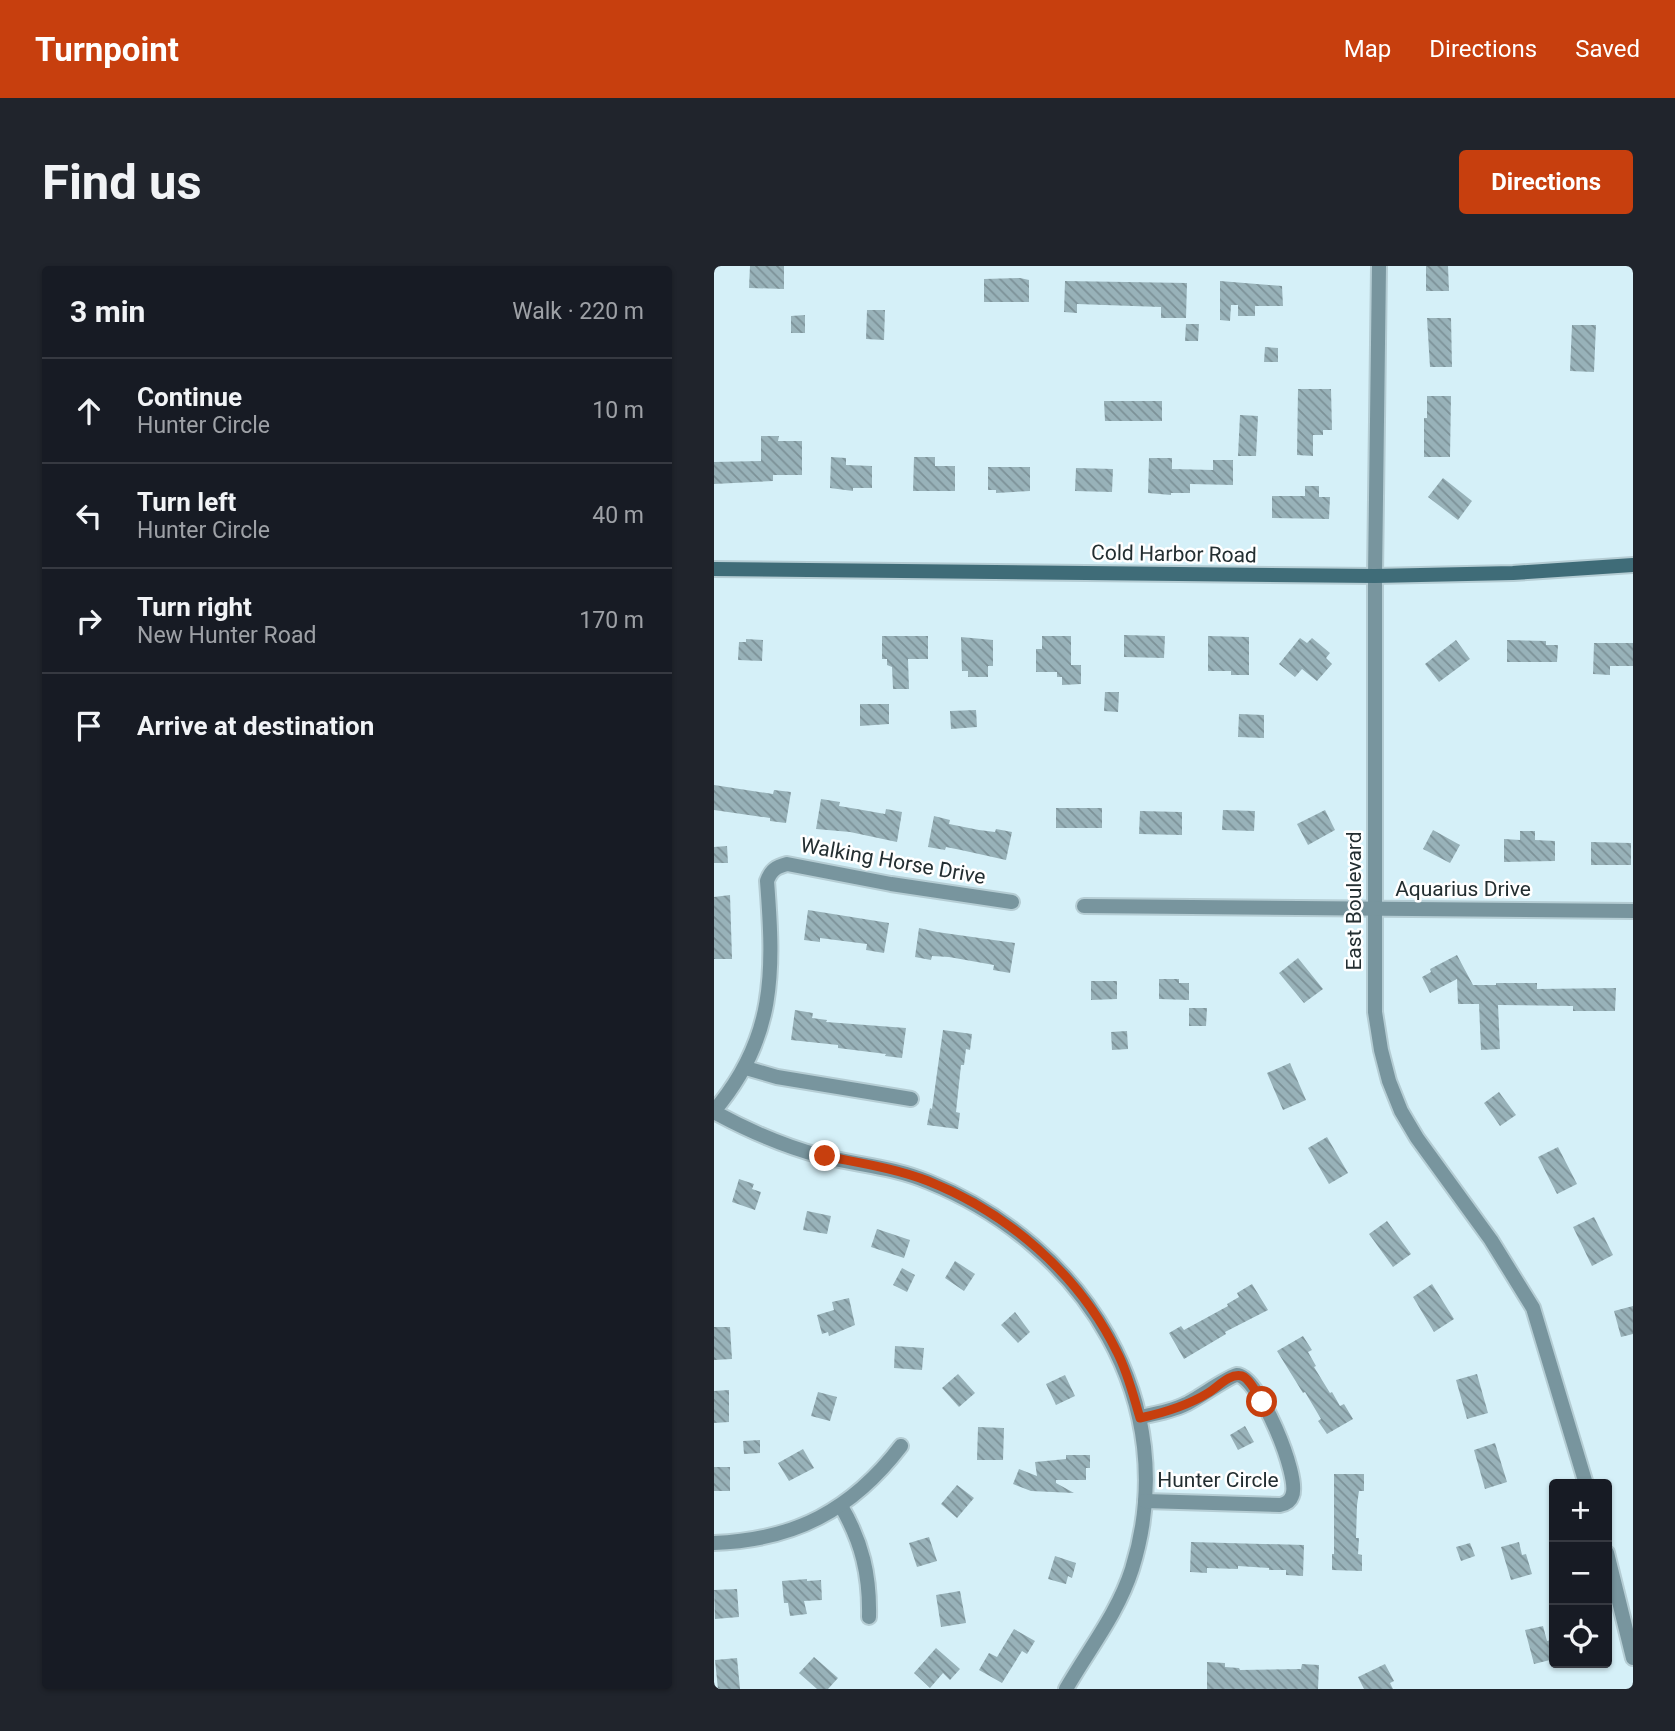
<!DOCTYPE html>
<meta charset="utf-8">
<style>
:root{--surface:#171b24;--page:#20242c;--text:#f1f3f6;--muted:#9ea1a6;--line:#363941;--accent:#c73f0e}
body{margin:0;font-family:Roboto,sans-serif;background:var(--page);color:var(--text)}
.controls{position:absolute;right:21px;bottom:21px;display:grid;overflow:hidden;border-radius:7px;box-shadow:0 2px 5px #0004}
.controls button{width:63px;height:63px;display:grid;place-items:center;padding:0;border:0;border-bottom:2px solid var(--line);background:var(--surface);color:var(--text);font:35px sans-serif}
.stop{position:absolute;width:21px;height:21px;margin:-16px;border:5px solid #c73f0e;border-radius:50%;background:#fff}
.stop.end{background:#c73f0e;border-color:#fff;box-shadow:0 2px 7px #0008}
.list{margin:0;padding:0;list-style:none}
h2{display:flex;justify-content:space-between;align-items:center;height:91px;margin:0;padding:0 28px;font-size:30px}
h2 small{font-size:23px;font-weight:400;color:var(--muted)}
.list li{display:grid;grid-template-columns:46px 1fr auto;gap:21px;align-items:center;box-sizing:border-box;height:105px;padding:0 28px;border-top:2px solid var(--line)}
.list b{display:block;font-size:26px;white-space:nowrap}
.list p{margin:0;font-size:23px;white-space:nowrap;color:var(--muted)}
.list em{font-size:23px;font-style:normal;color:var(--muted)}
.icon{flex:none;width:38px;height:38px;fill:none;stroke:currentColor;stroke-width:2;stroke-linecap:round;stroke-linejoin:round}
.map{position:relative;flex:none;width:919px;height:1423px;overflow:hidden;border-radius:7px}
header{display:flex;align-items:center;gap:42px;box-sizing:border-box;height:98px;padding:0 35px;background:var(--accent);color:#fff}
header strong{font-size:33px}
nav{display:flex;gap:38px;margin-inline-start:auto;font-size:24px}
.intro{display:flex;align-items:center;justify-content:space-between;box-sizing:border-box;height:168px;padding:0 42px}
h1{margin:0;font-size:49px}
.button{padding:18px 32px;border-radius:7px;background:var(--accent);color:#fff;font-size:24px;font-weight:700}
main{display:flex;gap:42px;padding:0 42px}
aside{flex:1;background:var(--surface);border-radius:7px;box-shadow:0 2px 5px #0004}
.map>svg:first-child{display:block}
.building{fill:url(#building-back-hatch)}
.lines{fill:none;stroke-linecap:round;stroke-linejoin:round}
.street-casing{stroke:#b5cdd4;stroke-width:18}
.secondary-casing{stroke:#b5cdd4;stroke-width:18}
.street{stroke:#78959e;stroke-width:14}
.secondary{stroke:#3f6c78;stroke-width:14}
.route{stroke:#c73f0e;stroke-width:9}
.labels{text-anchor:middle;stroke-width:5;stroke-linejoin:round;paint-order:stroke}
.street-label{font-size:21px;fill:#232e31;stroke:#fff}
</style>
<header>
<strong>Turnpoint</strong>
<nav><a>Map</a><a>Directions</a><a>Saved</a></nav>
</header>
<div class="intro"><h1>Find us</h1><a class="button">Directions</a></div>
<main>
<aside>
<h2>3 min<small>Walk · 220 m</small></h2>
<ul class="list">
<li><svg class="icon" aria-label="ahead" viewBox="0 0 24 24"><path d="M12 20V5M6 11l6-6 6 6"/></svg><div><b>Continue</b><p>Hunter Circle</p></div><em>10 m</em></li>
<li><svg class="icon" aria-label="left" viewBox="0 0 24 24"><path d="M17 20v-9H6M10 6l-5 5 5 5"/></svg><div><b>Turn left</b><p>Hunter Circle</p></div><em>40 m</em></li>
<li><svg class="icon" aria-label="right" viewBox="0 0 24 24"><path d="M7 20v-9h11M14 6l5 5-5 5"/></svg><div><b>Turn right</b><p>New Hunter Road</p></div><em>170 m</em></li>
<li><svg class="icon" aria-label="arrive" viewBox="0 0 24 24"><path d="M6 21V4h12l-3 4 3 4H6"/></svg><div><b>Arrive at destination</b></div></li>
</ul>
</aside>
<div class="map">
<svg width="919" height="1423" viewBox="0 0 919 1423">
<defs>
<pattern id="building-back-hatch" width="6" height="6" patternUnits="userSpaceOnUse" patternTransform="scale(1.75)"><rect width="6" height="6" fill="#98b2b9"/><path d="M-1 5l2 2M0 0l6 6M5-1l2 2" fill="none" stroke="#7c9197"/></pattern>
</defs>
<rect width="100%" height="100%" fill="#d5f0f8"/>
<g class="building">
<polygon points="36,0 70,0 70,23 35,22"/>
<polygon points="712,0 734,0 735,25 712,25"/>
<polygon points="306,12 315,14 315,36 270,36 270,13"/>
<polygon points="351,15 473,17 472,52 447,52 447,41 363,38 363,47 350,46"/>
<polygon points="506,15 568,20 569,40 541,40 541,50 524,50 524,39 517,39 516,55 506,54"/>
<polygon points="153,44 171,44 170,74 152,73"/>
<polygon points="91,49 91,67 77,67 77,50"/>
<polygon points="713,52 737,52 738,101 716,101"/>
<polygon points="472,58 485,58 484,75 471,75"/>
<polygon points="858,59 882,59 880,106 856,105"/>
<polygon points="551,81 564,82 564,96 550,96"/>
<polygon points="584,123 617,123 618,164 609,164 609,169 599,169 599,190 583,189"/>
<polygon points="713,130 737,130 736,191 710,191 710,152 713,152"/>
<polygon points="390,135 448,135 448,155 391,155"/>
<polygon points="526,149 544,150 542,190 524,190"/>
<polygon points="47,170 65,170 64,175 88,175 88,209 59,209 59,215 0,218 0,196 47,195"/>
<polygon points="117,191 132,192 132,199 158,200 158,222 139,222 139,225 116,222"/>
<polygon points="200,191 221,191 221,200 241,200 241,225 199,225"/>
<polygon points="435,192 458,192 458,203 499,204 499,194 519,194 519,219 476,218 476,227 457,227 457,229 434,227"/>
<polygon points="274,201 316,201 316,225 282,227 282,224 274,224"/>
<polygon points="362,202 399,203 398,226 361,225"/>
<polygon points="729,212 758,235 744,254 714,231"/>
<polygon points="591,220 605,220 605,231 616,231 615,253 558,252 558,230 591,230"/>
<polygon points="410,369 451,370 450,392 410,391"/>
<polygon points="168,370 214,370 214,393 194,393 195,423 179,423 178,401 173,399 173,393 168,393"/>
<polygon points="328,370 357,370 357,399 367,399 367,418 348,419 348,411 343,411 343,406 322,406 322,383 328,383"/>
<polygon points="494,370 535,371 535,409 517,409 517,405 494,405"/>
<polygon points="247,371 279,374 279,400 274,400 274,411 254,411 254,405 248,405"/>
<polygon points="586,372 593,377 598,372 616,387 612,392 618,398 603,415 588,403 581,411 565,398"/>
<polygon points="32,373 49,374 48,395 24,394 25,376 32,376"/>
<polygon points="742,374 756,393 725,416 711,398"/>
<polygon points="793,374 832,375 832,379 844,379 843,396 793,396"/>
<polygon points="880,377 919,377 919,400 896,400 896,409 879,408"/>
<polygon points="391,426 405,426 404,446 390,445"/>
<polygon points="146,438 175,438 175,458 146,460"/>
<polygon points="262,444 263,461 237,463 236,445"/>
<polygon points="525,448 550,449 550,472 524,471"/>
<polygon points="0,519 59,528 60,524 77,526 72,557 56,555 56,552 0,544"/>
<polygon points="107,533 126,536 125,540 143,543 171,548 172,543 188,546 183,576 136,566 102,563"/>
<rect x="342" y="542" width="46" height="20"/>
<polygon points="509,544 541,545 540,565 508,564"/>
<polygon points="611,544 621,564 594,579 583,558"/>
<polygon points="426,545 468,546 468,569 425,568"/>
<polygon points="220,550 236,554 235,558 265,564 281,566 282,563 298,566 292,594 247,584 232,581 231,584 214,581"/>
<polygon points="719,564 746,579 736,597 709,583"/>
<polygon points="806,565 821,565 821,574 841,575 841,595 790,596 790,573 806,574"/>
<polygon points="877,576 917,577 917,599 877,599"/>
<polygon points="13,580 14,597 0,597 0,581"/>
<polygon points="16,629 18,693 0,693 0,631"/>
<polygon points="94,644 175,657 170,687 152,684 153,678 106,672 106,676 90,674"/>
<polygon points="205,662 223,666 301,677 296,707 279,704 280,699 235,691 218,690 217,694 201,691"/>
<polygon points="743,689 759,719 782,719 782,717 823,717 823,723 902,722 901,745 859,745 859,740 784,739 786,783 767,784 765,738 744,738 743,713 716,727 708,711 717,706 716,703"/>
<polygon points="584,692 609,723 590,737 565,707"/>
<polygon points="445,713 465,713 465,717 475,717 475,734 445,733"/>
<polygon points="377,715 403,715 403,733 377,734"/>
<polygon points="475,742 493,742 492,760 475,760"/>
<polygon points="81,744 99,747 98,752 113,754 112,756 192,762 188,792 171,790 172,788 124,782 124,779 77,774"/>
<polygon points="229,764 258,768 256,784 252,783 250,799 247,799 242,846 246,847 244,863 213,859 216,842 218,843"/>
<polygon points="413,765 414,783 398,784 397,766"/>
<polygon points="576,797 592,834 569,844 553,807"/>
<polygon points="785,826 802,849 786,860 770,837"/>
<polygon points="613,871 634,907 615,918 594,882"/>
<polygon points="844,881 863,918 843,928 824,891"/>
<polygon points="25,913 40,918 38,923 47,926 41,944 18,936"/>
<polygon points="93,945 117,950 113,968 89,964"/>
<polygon points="880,951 899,989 878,1000 859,961"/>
<polygon points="673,955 697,988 679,1001 655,968"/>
<polygon points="163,963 196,974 190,992 157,981"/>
<polygon points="241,995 261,1008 250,1025 231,1012"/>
<polygon points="188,1002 201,1009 193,1026 179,1019"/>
<polygon points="538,1018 554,1044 511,1066 512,1068 470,1093 455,1067 467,1060 470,1064 514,1040 513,1038 525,1031 523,1027"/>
<polygon points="718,1018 740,1053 720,1066 699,1031"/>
<polygon points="135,1032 141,1059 115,1070 114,1066 108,1068 103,1049 120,1044 118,1036"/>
<polygon points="919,1040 919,1068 907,1071 900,1045"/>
<polygon points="301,1046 316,1066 304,1077 287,1059"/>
<polygon points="0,1061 16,1061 18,1093 0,1094"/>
<polygon points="589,1070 598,1084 594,1086 602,1100 600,1101 616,1127 618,1126 626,1140 630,1138 639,1153 613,1168 604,1155 607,1153 591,1126 589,1127 563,1085"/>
<polygon points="181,1080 210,1082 208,1104 180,1102"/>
<polygon points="244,1108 261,1127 245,1141 228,1122"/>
<polygon points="763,1108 774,1147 753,1153 742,1114"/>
<polygon points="351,1109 361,1130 342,1139 332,1118"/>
<polygon points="15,1124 15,1156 0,1157 0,1125"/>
<polygon points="104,1126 123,1131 116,1155 97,1150"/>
<polygon points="531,1160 540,1176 524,1184 516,1169"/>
<polygon points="264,1161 290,1162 289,1194 263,1194"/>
<polygon points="46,1174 46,1187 30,1188 29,1175"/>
<polygon points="781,1177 793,1216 771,1223 760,1184"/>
<polygon points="89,1183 100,1202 75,1215 64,1197"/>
<polygon points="352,1189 376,1189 376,1202 372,1202 372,1214 342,1214 342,1217 360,1227 317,1225 299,1218 305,1203 323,1210 321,1196 352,1193"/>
<rect x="0" y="1201" width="16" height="24"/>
<polygon points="620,1208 650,1208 650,1225 645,1225 643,1239 642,1272 645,1272 644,1288 648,1289 648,1305 618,1304 618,1288 620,1288"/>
<polygon points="243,1219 260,1232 243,1252 227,1238"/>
<polygon points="215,1271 223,1295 203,1301 195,1277"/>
<polygon points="477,1276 590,1279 589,1310 572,1309 572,1304 555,1304 555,1302 524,1300 524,1303 493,1302 493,1307 476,1306"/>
<polygon points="805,1276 808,1289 812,1288 818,1308 797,1314 787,1281"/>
<polygon points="756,1277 761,1290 747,1295 742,1281"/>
<polygon points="341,1290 362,1297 358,1312 354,1310 352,1318 334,1313"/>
<polygon points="93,1313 93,1315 107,1314 108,1334 90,1335 93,1348 76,1350 74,1337 70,1337 68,1315"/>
<polygon points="23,1323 25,1351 1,1353 0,1324"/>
<polygon points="246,1325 252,1357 227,1361 222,1329"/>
<polygon points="829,1360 833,1375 837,1374 840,1393 820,1398 811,1364"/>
<polygon points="300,1363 321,1375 313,1388 308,1385 288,1417 265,1404 275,1387 283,1391"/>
<polygon points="222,1382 246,1403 236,1414 229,1407 216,1422 200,1407"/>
<polygon points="100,1391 124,1412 114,1423 103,1423 85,1407"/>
<polygon points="23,1392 26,1423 4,1423 1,1394"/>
<polygon points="493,1396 511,1397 511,1401 525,1402 526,1404 587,1403 588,1398 605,1399 604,1423 493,1423"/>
<polygon points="671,1398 680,1415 676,1417 679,1423 650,1423 644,1411"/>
</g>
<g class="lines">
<defs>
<g id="street">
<polyline points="665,0 661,310 661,746 667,784 675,815 687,845 703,872 777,974 819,1042 872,1218"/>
<polyline points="370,640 919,645"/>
<polyline points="32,802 63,811 197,833"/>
<path d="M0,845c62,-73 60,-139 53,-230 4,-11 9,-14 20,-17l104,20 121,18"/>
<path d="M0,846c35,19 69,34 107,44 37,9 73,11 108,26 155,63 255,220 203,387 -14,44 -43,80 -66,120"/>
<path d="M426,1151c15,-3 32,-6 46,-13 11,-5 43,-28 51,-29 21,0 64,102 55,121 -2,6 -7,8 -12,9l-135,-4"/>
<path d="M127,1240c21,36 29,69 28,111"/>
<path d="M0,1277c81,-3 138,-33 187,-97"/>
<polyline points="893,1287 919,1392"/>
</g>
<polyline id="secondary" points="0,303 661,310 799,307 919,299"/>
</defs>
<use href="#street" class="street-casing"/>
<use href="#secondary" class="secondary-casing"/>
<use href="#street" class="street"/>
<use href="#secondary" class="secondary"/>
</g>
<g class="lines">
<path class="route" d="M111,890c34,7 70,12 103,25 80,32 151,93 189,171 11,21 16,43 23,66 23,-5 47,-12 68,-25 10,-6 21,-20 34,-17 8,3 15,18 20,26"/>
</g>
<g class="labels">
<g class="street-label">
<text transform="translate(460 288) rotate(1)" y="7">Cold Harbor Road</text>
<text transform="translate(179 595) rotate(10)" y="7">Walking Horse Drive</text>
<text x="749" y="630">Aquarius Drive</text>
<text transform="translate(640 635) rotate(-90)" y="7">East Boulevard</text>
<text x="504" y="1221">Hunter Circle</text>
</g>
</g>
</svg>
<div class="controls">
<button>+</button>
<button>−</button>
<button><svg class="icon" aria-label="locate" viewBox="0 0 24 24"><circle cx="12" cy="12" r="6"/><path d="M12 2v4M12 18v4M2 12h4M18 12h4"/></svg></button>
</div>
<div class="stop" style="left:548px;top:1136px"></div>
<div class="stop end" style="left:111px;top:890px"></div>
</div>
</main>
